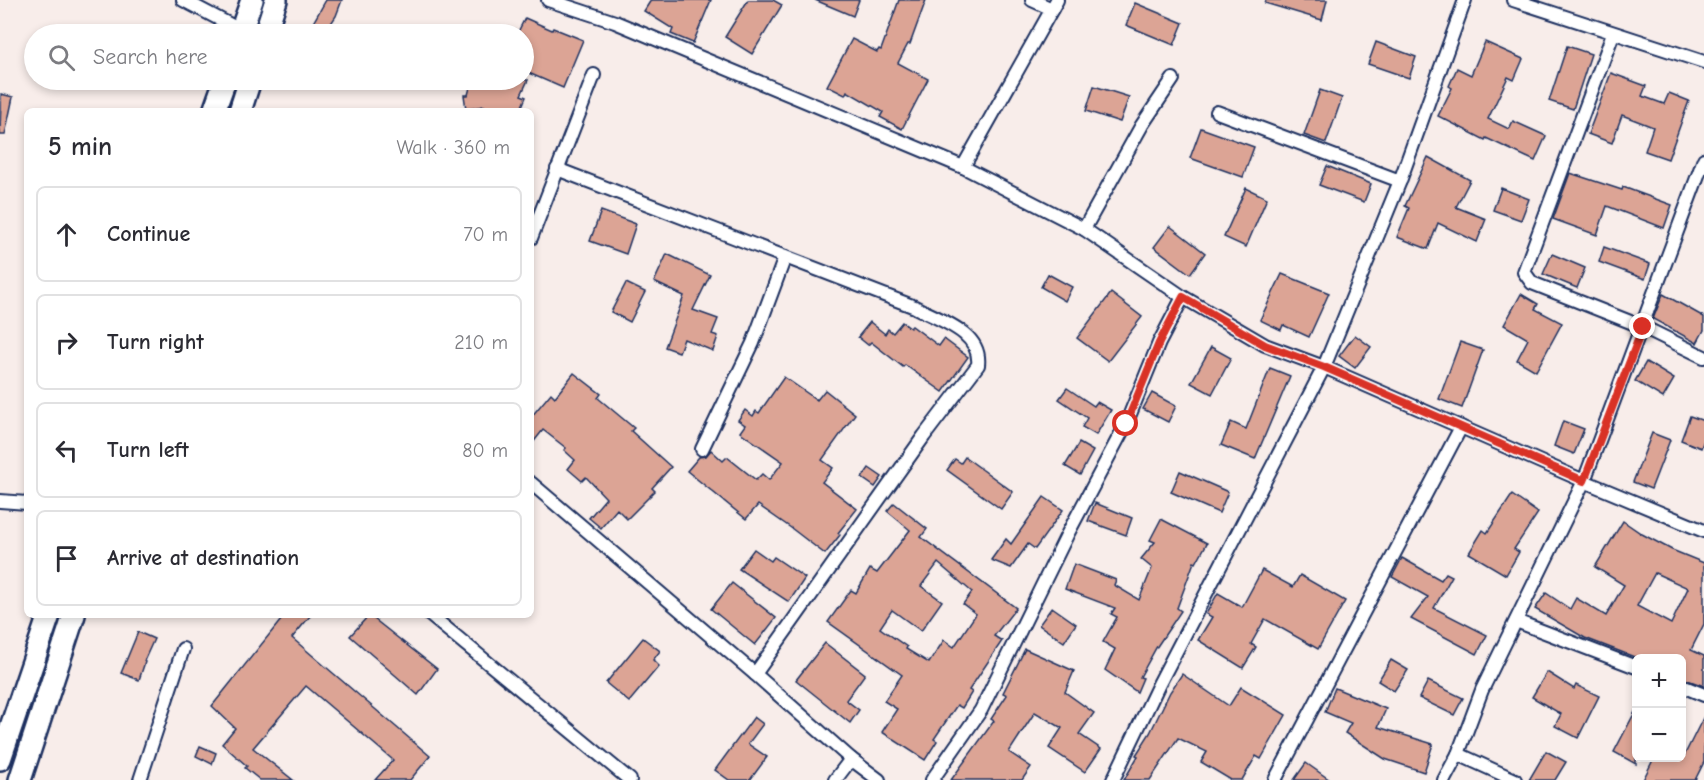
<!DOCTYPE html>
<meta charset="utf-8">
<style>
:root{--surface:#fff;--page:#f7f7f7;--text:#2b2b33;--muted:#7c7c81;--line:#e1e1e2}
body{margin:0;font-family:"Comic Neue",sans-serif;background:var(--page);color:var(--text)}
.controls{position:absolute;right:18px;bottom:18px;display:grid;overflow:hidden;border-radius:9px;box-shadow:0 3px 9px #0003}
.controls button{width:54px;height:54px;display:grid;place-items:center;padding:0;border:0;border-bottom:2px solid var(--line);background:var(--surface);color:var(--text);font:30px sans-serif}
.stop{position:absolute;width:18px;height:18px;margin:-14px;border:4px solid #d93025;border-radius:50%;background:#fff}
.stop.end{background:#d93025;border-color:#fff;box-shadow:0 2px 6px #0008}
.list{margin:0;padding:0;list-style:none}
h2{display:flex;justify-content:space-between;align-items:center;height:78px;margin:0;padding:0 24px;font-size:26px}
h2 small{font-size:20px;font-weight:400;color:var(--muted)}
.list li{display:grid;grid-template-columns:39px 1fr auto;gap:18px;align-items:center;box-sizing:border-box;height:96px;margin:0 12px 12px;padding:0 12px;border:2px solid var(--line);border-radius:9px}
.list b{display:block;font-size:22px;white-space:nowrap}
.list em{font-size:20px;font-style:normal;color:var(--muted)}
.icon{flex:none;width:33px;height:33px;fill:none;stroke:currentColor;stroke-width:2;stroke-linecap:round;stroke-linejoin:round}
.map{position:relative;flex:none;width:1704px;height:780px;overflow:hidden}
.search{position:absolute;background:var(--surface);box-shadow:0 3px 9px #0003;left:24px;top:24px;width:510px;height:66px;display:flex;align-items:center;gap:15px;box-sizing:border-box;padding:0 21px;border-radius:33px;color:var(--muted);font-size:22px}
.panel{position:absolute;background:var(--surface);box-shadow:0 3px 9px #0003;left:24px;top:108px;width:510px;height:510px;border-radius:9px}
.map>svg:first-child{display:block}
.building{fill:#dca495;stroke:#1b2f5e;stroke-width:1.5;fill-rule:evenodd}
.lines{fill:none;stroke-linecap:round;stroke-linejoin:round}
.street-casing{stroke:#1b2f5e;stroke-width:16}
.highway-casing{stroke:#1b2f5e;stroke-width:26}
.street{stroke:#fff;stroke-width:12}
.highway{stroke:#fff;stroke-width:21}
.route{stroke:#d93025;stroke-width:8}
</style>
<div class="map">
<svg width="1704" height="780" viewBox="0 0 1704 780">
<rect width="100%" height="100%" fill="#f8edea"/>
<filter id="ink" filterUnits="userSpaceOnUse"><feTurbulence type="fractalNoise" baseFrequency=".0167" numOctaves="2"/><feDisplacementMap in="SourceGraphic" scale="12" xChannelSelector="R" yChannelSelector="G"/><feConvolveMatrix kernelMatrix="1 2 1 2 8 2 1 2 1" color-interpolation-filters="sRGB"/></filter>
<g filter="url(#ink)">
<g class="building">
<polygon points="326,0 342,0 336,16 324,34 318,34 309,30"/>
<polygon points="651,0 711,0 693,43 671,34 673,29 644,11"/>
<polygon points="748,0 773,0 782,5 752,54 725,37"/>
<polygon points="815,0 859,0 853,16"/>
<polygon points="899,0 926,0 910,44 908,44 898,63 928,79 902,129 880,117 883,112 847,91 845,95 827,86 852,39 877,52 879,49 881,50"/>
<polygon points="1266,0 1327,0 1322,20 1265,3"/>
<polygon points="1135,3 1183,23 1174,45 1126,25"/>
<polygon points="525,18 552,30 553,28 583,40 563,88 524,71 524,34 517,34"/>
<polygon points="1376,42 1416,57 1409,78 1368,64"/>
<polygon points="1485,42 1523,59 1514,80 1508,77 1488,119 1509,129 1513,121 1546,136 1535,161 1486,138 1485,140 1438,116 1452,88 1449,86 1457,68 1471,75"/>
<polygon points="1567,46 1591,54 1573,109 1549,101"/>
<polygon points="1611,73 1646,86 1642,96 1664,104 1669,93 1689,101 1668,159 1645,151 1653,127 1622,115 1612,143 1588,134"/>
<polygon points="472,80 528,80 521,95 526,97 520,111 482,111 484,106 466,109 464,95 468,95"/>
<polygon points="1094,86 1129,97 1120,122 1086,111"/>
<polygon points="1320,90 1342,98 1326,143 1304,135"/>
<polygon points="1,94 13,97 5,135 0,135"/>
<polygon points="1201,128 1254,147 1243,177 1190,158"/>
<polygon points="1428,157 1470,180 1456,207 1486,219 1477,242 1438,223 1428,249 1397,237 1409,208 1405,206"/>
<polygon points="1327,166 1371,184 1364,202 1319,185"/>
<polygon points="1570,173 1622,190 1623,187 1672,205 1664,228 1607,206 1597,235 1553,219"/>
<polygon points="1246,188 1267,198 1246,247 1224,237"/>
<polygon points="1501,188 1529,199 1521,220 1493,210"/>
<polygon points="601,211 636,224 626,254 590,241"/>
<polygon points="1170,226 1205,253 1190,274 1154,247"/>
<polygon points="1604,247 1650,264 1645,279 1599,262"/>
<polygon points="667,254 710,275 693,310 718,319 712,334 718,336 713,351 684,339 679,352 665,347 684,296 654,282"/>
<polygon points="1552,254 1585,268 1577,288 1543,274"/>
<polygon points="1048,274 1072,287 1065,301 1041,287"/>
<polygon points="1282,274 1329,293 1309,337 1283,325 1281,330 1260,320"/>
<polygon points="626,283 645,292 630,322 611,312"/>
<polygon points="1111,293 1142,317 1108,361 1077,338"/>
<polygon points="1521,294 1538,304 1535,309 1562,323 1536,371 1517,360 1528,339 1504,325"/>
<polygon points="1663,294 1704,317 1704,330 1697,343 1653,319"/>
<polygon points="870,322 885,334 888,329 893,333 902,322 910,328 912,326 939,346 944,339 968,357 943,392 905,365 903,367 871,342 868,345 858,337"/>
<polygon points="1355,335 1371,347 1355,368 1339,356"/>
<polygon points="1460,342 1483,350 1462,408 1439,399"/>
<polygon points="1211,347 1231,358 1212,394 1191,383"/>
<polygon points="1646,362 1674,379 1663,398 1635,381"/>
<polygon points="1270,368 1290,376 1255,459 1221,445 1231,422 1246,429"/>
<polygon points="574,373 601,394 598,398 634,428 631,431 671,467 652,488 655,491 627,519 617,509 601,528 589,518 606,498 586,477 582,481 568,469 575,460 564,450 566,448 543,430 531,445 531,417 551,393 555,397"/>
<polygon points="784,377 817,400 825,390 855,414 822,460 833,468 822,482 857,509 838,533 840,535 825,554 791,528 758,505 746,519 687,471 699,457 706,456 711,450 723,461 727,457 756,480 762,474 769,480 783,462 740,432 745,425 738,420 745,410 753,416 756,411 759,413"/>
<polygon points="1067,388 1094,406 1097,402 1111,410 1096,435 1082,427 1087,418 1059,399"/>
<polygon points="1152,393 1176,406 1168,422 1143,409"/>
<polygon points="1690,416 1704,421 1704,440 1701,448 1681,440"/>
<polygon points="1563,421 1584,429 1574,454 1554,446"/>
<polygon points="1652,433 1670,440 1651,489 1633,482"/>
<polygon points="1079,443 1093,451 1080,475 1065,466"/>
<polygon points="965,457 1013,492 1001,509 947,470 955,459 961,463"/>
<polygon points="869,468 882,477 875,487 862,478"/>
<polygon points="1180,471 1228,492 1219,513 1171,492"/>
<polygon points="1512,495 1538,513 1514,549 1519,552 1506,575 1469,553 1483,530 1487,533"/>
<polygon points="1044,497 1063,510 1035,549 1028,544 1011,568 991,560 1006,539 1011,544"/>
<path d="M894,503l33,26 -6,8 95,71 -22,28 8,5 -33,49 3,2 -10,16 -5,-3 -23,34 3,2 -12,19 -43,-28 15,-23 -13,-8 18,-26 -74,-53 23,-32 5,3 14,-24 7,4 33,-43 -23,-19zM938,563l34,29 -9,12 13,10 -22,33 -10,-7 -15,23 -23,-14 1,-2 -27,-19 12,-18 29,21 21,-30 -21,-15z"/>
<polygon points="1095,503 1132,518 1126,535 1088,521"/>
<polygon points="1161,519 1207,543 1196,563 1194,562 1177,608 1181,611 1156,648 1140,677 1143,678 1137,692 1105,670 1115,649 1103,642 1117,617 1111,614 1115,608 1065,589 1074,564 1116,580 1114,585 1139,600 1152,568 1141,559 1155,542 1150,540"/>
<path d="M1623,521l19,13 30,16 32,13v61l-13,26 13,6v30l-22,-8v-20h-45l-52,-20 -50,-29 11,-16 24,16 6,-11 30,18 18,-31 -29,-18zM1655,573l33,15 -17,36 -34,-18z"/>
<polygon points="754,549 771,561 774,557 805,578 789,602 739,569"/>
<polygon points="1402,558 1441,580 1446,573 1452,576 1434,608 1487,635 1477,654 1411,619 1428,597 1392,577"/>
<polygon points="1262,570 1293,587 1300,575 1345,601 1318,649 1265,619 1251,644 1256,647 1243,668 1198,640 1212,617 1206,614 1218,593 1242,607"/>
<polygon points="732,583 776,618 755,645 711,609"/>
<polygon points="1052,607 1076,624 1064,642 1039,625"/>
<polygon points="285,615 311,615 292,638 430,756 410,780 375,780 393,760 306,686 253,748 293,780 260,780 245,768 247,766 222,744 235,728 212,706"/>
<polygon points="369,615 437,669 418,695 350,636"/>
<polygon points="138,632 154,639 144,661 145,662 139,680 121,673"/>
<polygon points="643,638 660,651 653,660 659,666 629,702 606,683"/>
<polygon points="825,643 865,674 846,700 859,710 850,723 796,680"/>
<polygon points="1025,649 1074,671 1065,692 1094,713 1079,734 1101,749 1085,772 1049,748 1062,728 1035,712 1009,752 1031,767 1022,780 951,780 994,721 991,719 1007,695 1003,693"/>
<polygon points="1391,660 1408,670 1394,691 1378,681"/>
<polygon points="1547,672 1574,689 1576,685 1599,696 1578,738 1555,726 1561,714 1532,697"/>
<polygon points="1182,674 1229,706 1241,687 1286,715 1261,759 1256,756 1242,780 1231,780 1201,762 1207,752 1178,738 1150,780 1124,780 1138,756 1136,755 1150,733 1170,692"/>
<polygon points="1428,681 1463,698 1454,715 1419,698"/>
<polygon points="1335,688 1386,709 1378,727 1433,744 1424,772 1385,759 1345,733 1351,723 1325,712"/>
<polygon points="1636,710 1636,764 1614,752"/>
<polygon points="1704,716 1704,762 1695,780 1643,780 1654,758 1683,758"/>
<polygon points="754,717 763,724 748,744 767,757 750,780 729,780 715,770"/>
<polygon points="200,746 216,753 212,764 196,756"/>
<polygon points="1546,751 1566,762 1555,780 1529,780"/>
<polygon points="1306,763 1330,780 1294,780"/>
</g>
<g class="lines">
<defs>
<g id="street">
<polyline points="183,0 242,31"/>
<polyline points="548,0 615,22 963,167 1084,229 1183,297 1265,345 1324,367 1584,481 1704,531"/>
<polyline points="1032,0 1052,9"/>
<polyline points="1513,0 1704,62"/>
<polyline points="1613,34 1524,272 1532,283 1643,327 1704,357"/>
<polyline points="1217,112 1400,181"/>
<polyline points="963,167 1057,0"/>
<path d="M557,169l358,138c24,13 67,25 63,58l-54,71 -169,238"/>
<polyline points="1084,229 1142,125 1173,79"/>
<polyline points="531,238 594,75"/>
<polyline points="702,449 753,343 785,257"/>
<polyline points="531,483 755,674 851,759"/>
<polyline points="0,501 27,503"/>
<polyline points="430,615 630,780"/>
<polyline points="1516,621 1636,667"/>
<polyline points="1682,686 1704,695"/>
<polyline points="1458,754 1515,780"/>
<polyline points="140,780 183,649"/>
<polyline points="835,780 851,759 879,780"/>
<polyline points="932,780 981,710 1067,535 1126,424 1159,343 1183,297"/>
<polyline points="1113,780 1159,684 1324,367 1400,181 1465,0"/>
<polyline points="1275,780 1461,427"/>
<polyline points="1444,780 1458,754 1482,690 1584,481 1704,159"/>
</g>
<g id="highway">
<polyline points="240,34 252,0"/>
<polyline points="265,34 276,0"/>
<polyline points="214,111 225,80"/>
<polyline points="240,111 250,80"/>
<polyline points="0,759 49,615"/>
<polyline points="20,780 74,615"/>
</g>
</defs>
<use href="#street" class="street-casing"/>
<use href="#highway" class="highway-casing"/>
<use href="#street" class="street"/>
<use href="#highway" class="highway"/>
</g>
</g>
<g class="lines" filter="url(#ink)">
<polyline class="route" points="1126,424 1159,343 1183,297 1265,345 1324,367 1584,481 1643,327"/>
</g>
</svg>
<div class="controls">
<button>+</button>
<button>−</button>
</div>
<div class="stop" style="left:1126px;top:424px"></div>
<div class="stop end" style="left:1643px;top:327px"></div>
<div class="search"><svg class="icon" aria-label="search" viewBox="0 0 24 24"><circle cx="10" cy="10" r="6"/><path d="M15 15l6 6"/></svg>Search here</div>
<section class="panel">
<h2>5 min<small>Walk · 360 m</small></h2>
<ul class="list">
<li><svg class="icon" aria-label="ahead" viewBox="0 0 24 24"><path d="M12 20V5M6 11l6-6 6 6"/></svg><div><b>Continue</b></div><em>70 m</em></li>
<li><svg class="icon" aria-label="right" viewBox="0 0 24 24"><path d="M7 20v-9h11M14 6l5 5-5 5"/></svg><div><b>Turn right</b></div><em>210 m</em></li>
<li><svg class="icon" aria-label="left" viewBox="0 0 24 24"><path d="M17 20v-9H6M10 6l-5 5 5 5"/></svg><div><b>Turn left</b></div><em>80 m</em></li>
<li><svg class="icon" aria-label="arrive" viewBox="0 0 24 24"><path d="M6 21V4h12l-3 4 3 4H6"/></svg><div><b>Arrive at destination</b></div></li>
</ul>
</section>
</div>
